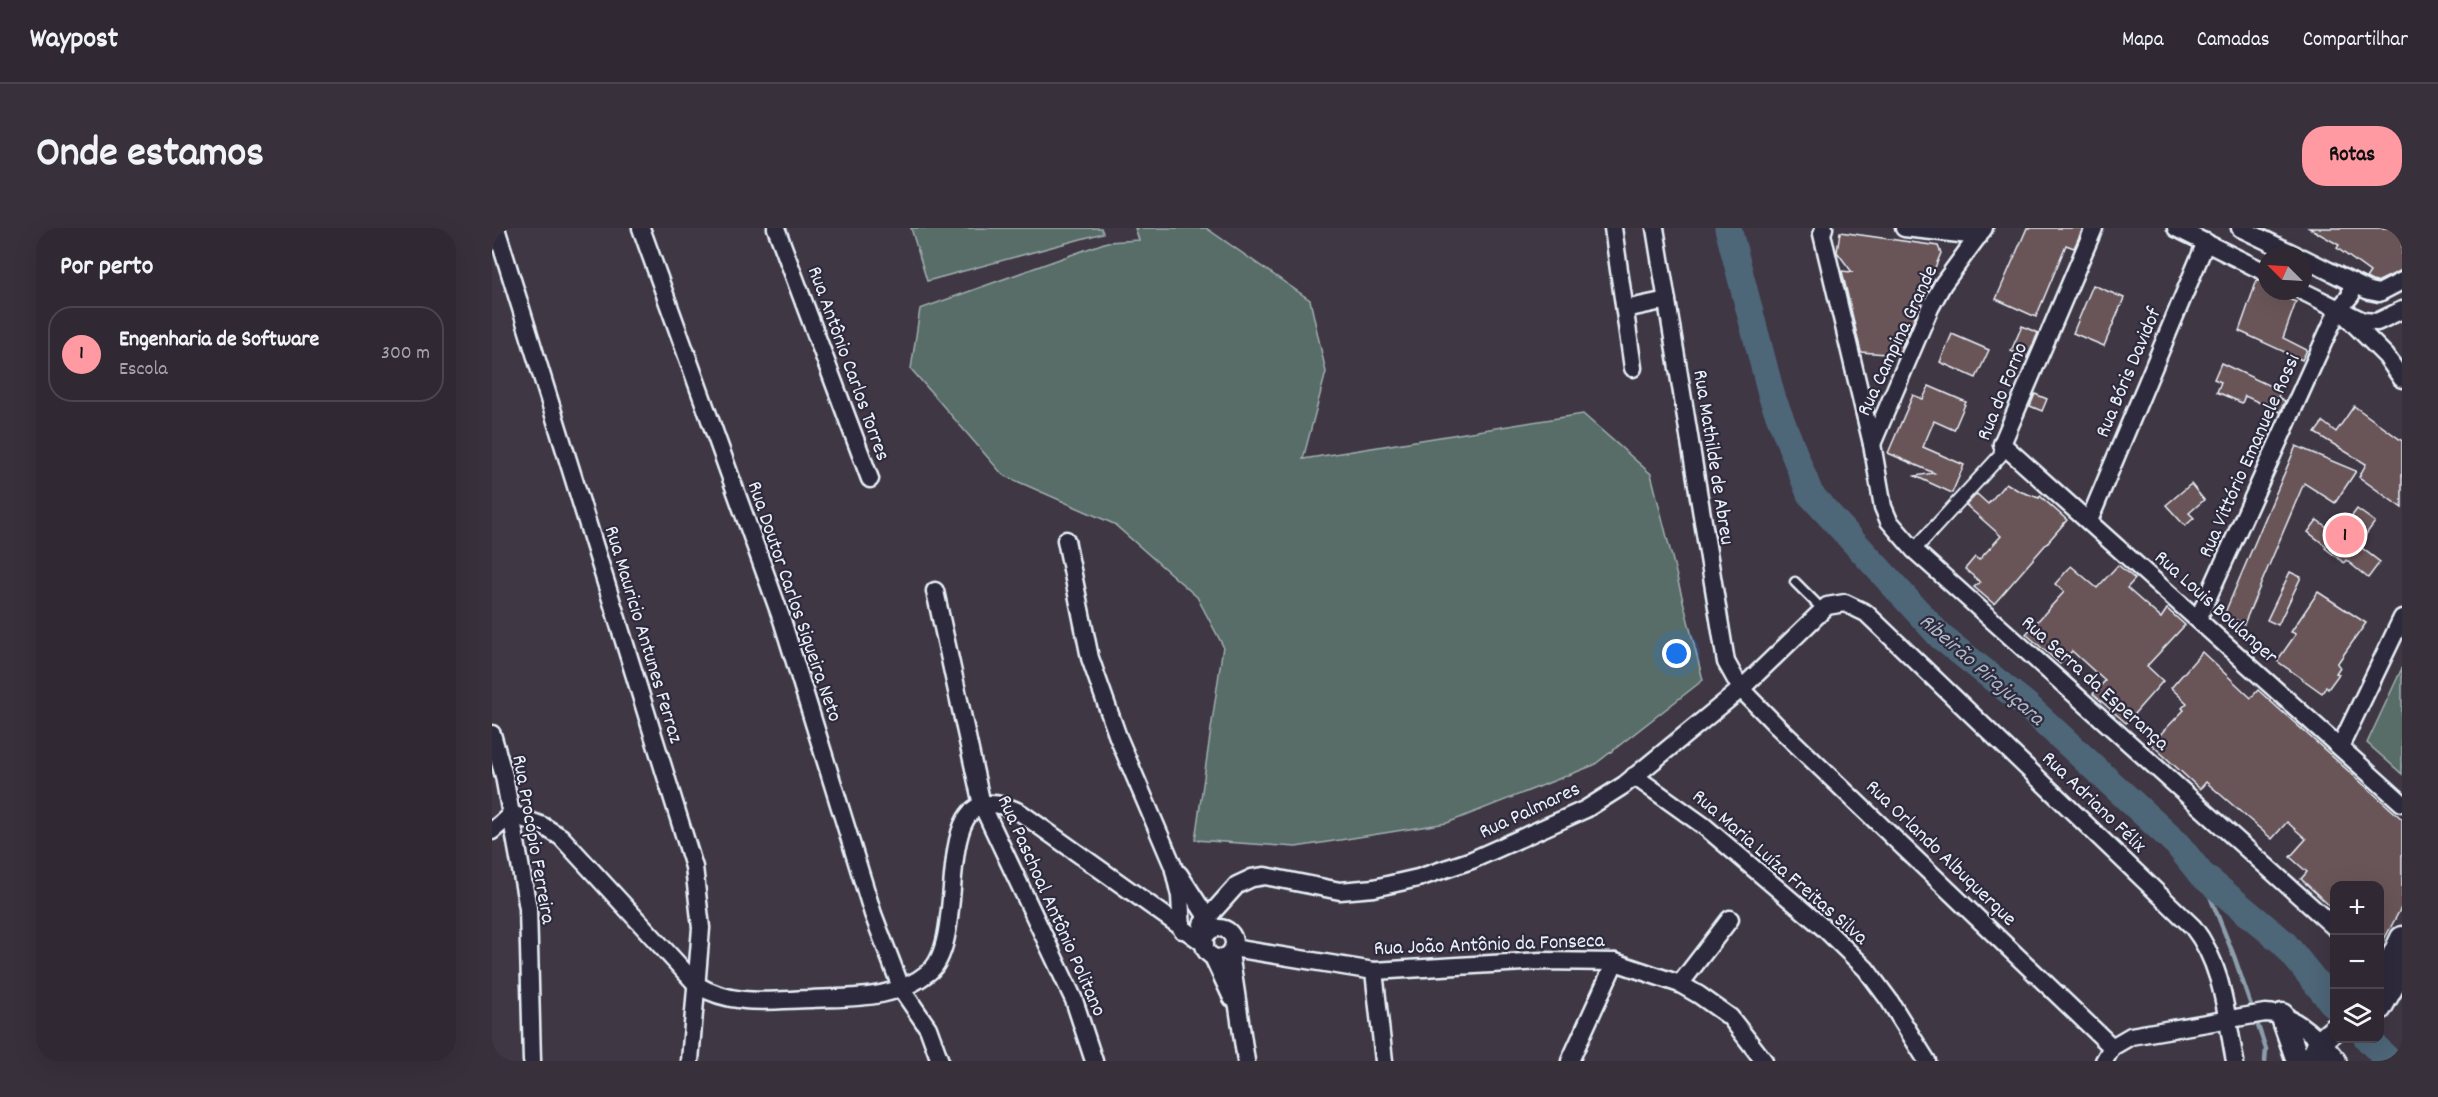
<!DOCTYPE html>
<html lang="pt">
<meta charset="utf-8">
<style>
:root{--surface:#302934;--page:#38313c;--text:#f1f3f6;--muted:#a8a6ac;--line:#4b454f;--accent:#ff9aa2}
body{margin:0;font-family:Dekko,sans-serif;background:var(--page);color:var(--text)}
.controls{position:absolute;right:18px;bottom:18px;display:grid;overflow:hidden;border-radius:12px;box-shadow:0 6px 24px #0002}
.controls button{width:54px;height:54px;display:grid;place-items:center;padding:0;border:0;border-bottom:2px solid var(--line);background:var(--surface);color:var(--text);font:30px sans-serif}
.compass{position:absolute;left:1766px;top:18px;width:54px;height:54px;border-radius:50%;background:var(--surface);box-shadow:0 6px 24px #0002;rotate:294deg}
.you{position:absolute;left:1185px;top:426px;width:21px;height:21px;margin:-15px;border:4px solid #fff;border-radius:50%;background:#1a73e8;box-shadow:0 0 0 9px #1a73e833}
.badge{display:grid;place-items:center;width:39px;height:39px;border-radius:50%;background:var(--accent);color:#111;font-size:20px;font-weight:700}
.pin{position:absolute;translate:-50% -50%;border:3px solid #fff;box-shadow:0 2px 6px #0006}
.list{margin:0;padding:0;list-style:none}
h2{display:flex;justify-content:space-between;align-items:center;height:78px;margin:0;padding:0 24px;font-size:26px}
h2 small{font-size:20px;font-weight:400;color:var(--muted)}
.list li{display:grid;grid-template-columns:39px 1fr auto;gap:18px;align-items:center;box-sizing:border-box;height:96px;margin:0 12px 12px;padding:0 12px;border:2px solid var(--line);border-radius:24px}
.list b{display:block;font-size:22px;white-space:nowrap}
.list p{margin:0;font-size:20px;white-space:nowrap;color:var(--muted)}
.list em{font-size:20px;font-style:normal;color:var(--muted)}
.icon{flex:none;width:33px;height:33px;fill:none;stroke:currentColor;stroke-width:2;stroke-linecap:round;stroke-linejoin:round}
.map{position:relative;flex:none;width:1910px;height:833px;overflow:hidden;border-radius:24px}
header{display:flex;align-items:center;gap:36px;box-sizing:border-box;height:84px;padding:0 30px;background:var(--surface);border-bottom:2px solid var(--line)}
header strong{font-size:28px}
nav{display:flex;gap:33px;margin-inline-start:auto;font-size:21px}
.intro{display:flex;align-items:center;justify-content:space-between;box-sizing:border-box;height:144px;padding:0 36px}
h1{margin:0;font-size:42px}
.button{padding:15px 27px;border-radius:24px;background:var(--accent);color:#111;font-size:21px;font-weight:700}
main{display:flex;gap:36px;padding:0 36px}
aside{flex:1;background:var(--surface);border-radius:24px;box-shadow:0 6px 24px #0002}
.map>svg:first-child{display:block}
.green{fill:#586d67;stroke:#a0afb0;stroke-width:1.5}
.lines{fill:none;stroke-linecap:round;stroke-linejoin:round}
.stream{stroke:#8c9eab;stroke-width:4.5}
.river{stroke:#4e6678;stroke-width:27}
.building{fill:#695558;stroke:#e8f1f8;stroke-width:1.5}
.service-casing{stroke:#e8f1f8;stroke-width:13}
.pedestrian-casing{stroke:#e8f1f8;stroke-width:16}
.minor-casing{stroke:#e8f1f8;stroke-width:21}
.tertiary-casing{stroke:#e8f1f8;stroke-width:24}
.secondary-casing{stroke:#e8f1f8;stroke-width:27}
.service{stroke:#2f2a3d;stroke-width:8}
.pedestrian{stroke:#2f2a3d;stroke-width:12}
.minor{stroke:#2f2a3d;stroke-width:16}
.tertiary{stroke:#2f2a3d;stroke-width:20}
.secondary{stroke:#2f2a3d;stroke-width:22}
.labels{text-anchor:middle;stroke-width:4.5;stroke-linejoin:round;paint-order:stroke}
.street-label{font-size:21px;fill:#e8f1f8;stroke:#2f2a3d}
.water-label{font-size:22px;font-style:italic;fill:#aab9c5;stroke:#2f2a3d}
</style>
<header>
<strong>Waypost</strong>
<nav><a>Mapa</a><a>Camadas</a><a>Compartilhar</a></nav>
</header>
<div class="intro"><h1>Onde estamos</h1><a class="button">Rotas</a></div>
<main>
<aside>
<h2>Por perto<small></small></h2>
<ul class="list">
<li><span class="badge">1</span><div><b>Engenharia de Software</b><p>Escola</p></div><em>300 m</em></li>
</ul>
</aside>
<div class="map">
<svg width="1910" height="833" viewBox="0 0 1910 833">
<rect width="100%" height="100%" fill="#403745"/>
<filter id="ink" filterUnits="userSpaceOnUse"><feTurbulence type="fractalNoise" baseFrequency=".0167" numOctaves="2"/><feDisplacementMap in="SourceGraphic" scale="12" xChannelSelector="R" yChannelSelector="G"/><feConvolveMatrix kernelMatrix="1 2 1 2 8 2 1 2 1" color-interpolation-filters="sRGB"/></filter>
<g filter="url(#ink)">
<g class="green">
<polygon points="419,0 609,0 611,5 435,53"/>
<polygon points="643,0 714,0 818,72 834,144 811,231 1091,186 1159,246 1211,452 1102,537 955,595 804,619 703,612 731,418 705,369 622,296 511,247 419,141 428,81 615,14 647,12"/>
<polygon points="1910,440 1910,546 1875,515"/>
</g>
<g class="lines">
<polyline class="stream" points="1709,646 1742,728 1774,821 1773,833"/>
<g class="river">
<polyline points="1236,0 1280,169 1318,266 1449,409 1532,475 1685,616 1709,646 1792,715 1842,777"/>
<polyline points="1875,810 1897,833"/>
</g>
</g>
<g class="building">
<polygon points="1535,0 1591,0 1582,20 1574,17 1544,89 1504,71"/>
<polygon points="1817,0 1910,0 1910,42 1885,54 1880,53 1874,50 1878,44 1845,20 1847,17"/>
<polygon points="1348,4 1446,18 1449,25 1442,42 1437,42 1434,63 1406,127 1369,124 1350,43 1360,44 1345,24"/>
<polygon points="1765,52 1775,55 1775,63 1799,63 1796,71 1804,74 1791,110 1815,122 1810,132 1747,103"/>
<polygon points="1601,57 1632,70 1612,118 1581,105"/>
<polygon points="1530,98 1546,105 1535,130 1519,123"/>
<polygon points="1460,106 1497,122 1484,150 1448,134"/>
<polygon points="1729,135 1789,163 1786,169 1793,173 1788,184 1753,168 1750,175 1725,164 1729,154 1722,151"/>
<polygon points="1437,158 1474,174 1462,202 1442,193 1431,219 1472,237 1460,265 1423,248 1442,245 1396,225 1421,167 1431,171"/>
<polygon points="1543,166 1555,171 1550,183 1538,178"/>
<polygon points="1862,178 1910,213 1910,280 1867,249 1874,236 1823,205 1831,194 1844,204"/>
<polygon points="1804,218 1864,243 1843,275 1812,255 1752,396 1732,387"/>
<polygon points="1514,255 1527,263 1547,270 1548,268 1575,292 1502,376 1482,359 1488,354 1473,341 1483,329 1487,332 1509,308 1474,277 1485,266 1496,276"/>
<polygon points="1699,256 1712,272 1697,285 1702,290 1693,298 1674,277"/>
<polygon points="1865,281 1883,294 1866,317 1888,334 1876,350 1854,332 1852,335 1833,320 1834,318 1816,304 1825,292 1846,307"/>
<polygon points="1626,337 1643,351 1635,360 1669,390 1675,381 1693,397 1655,438 1671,453 1634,495 1601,466 1613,453 1580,423 1568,436 1534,406 1572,364 1563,356 1579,338 1605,360"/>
<polygon points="1798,344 1809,349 1786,397 1775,392"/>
<polygon points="1826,364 1874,395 1845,436 1848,439 1844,445 1847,446 1836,461 1834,459 1830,465 1785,433 1804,406 1799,404"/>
<polygon points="1710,424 1759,470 1766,462 1910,591 1910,678 1887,721 1887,657 1842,657 1842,682 1809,651 1815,644 1798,629 1814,611 1795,594 1780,611 1714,554 1708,561 1659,516 1692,482 1690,480 1695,475 1679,460"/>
</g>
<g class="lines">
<defs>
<polyline id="service" points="1303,354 1331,382"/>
<polyline id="pedestrian" points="1422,322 1508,228 1510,216"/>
<g id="minor">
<polyline points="4,0 202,639 209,700 198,833"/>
<polyline points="149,0 290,392 381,686 410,762 436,800 448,833"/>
<polyline points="284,0 378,251"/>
<polyline points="1121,0 1141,140"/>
<polyline points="1163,0 1234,434 1249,461 1286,499 1620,819"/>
<polyline points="1332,0 1330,6 1380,216 1391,279 1397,293 1422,322 1842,699"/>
<polyline points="1412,0 1487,8"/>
<polyline points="1602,0 1510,216 1910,575"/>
<polyline points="1684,0 1775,45"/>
<polyline points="1748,0 1804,27"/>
<polyline points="1811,30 1877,63 1887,65 1910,53"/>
<polyline points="1810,63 1871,93 1885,94 1910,82"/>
<polyline points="1133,81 1175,72"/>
<polyline points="1856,90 1894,128 1910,151"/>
<polyline points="1380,216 1438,80 1451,56 1492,0"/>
<polyline points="1597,293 1714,14"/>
<polyline points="574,312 598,430 626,509 681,638 688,668 690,702"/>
<polyline points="443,363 490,577 582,772 602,833"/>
<polyline points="1706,391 1846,82 1859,67 1859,54"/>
<polyline points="0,506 12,548 36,680 40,833"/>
<polyline points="1848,519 1910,390"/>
<polyline points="1142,548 1212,598 1334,702 1374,741 1397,772 1435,833"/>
<path d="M0,603l20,-17 31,12 18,11 136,148c36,22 75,15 115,14 42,-2 83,1 117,-27 44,-37 -6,-209 92,-159l184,131"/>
<polyline points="687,646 720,697"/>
<path d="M710,696l35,-39 15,-7 13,-2 75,15 34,-3 44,-10 54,-18 114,-51 38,-24 117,-96 86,-83 18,-3 21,10 327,314c30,38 33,88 42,134"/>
<circle cx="727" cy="715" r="15"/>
<polyline points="741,720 882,743 1049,733 1123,734 1188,756 1207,767 1238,789 1272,833"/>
<polyline points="738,725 754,833"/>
<polyline points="721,729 740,770"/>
<polyline points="882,743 892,833"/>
<polyline points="1188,756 1238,691"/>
<polyline points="1078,833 1123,734"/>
<path d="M1612,833l8,-14 19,-11 134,-23c22,0 40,14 55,29"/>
</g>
<polyline id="tertiary" points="1828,814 1844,833"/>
<g id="secondary">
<polyline points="1888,756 1910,710"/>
<polyline points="1888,780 1909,743"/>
<polyline points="1790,787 1806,833"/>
<polyline points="1819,833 1828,814 1842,802"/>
</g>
</defs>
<use href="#service" class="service-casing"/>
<use href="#pedestrian" class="pedestrian-casing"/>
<use href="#minor" class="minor-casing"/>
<use href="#tertiary" class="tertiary-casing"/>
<use href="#secondary" class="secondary-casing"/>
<use href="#service" class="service"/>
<use href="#pedestrian" class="pedestrian"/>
<use href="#minor" class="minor"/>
<use href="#tertiary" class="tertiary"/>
<use href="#secondary" class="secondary"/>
</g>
</g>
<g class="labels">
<g class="street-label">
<text transform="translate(1404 112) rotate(-65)" y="7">Rua Campina Grande</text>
<text transform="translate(358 135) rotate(70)" y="7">Rua Antônio Carlos Torres</text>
<text transform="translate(1635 144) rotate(-67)" y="7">Rua Bóris Davidof</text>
<text transform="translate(1509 163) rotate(-68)" y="7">Rua do Forno</text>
<text transform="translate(1756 227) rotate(-66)" y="7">Rua Vittório Emanuele Rossi</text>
<text transform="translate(1223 229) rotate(81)" y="7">Rua Mathilde de Abreu</text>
<text transform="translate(304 373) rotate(71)" y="7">Rua Doutor Carlos Siqueira Neto</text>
<text transform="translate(1725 378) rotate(42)" y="7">Rua Louis Boulanger</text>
<text transform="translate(153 406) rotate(73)" y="7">Rua Mauricio Antunes Ferraz</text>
<text transform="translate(1604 454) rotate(42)" y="7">Rua Serra da Esperança</text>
<text transform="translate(1603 573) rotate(44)" y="7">Rua Adriano Félix</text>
<text transform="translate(1037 581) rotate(-25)" y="7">Rua Palmares</text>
<text transform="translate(43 611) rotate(80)" y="7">Rua Procópio Ferreira</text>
<text transform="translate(1450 624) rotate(44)" y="7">Rua Orlando Albuquerque</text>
<text transform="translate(1289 638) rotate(41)" y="7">Rua Maria Luíza Freitas Silva</text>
<text transform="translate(561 677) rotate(66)" y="7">Rua Paschoal Antônio Politano</text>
<text transform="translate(997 715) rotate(-2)" y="7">Rua João Antônio da Fonseca</text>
</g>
<g class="water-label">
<text transform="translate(1491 440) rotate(41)" y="8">Ribeirão Pirajuçara</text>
</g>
</g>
</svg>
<div class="controls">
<button>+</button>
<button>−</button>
<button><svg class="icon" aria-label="layers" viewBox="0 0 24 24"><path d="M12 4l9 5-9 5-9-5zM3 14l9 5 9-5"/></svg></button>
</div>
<svg class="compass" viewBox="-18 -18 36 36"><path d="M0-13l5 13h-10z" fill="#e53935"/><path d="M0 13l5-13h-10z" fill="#a8a6ac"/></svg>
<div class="you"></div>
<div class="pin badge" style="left:1853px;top:307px">1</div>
</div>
</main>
